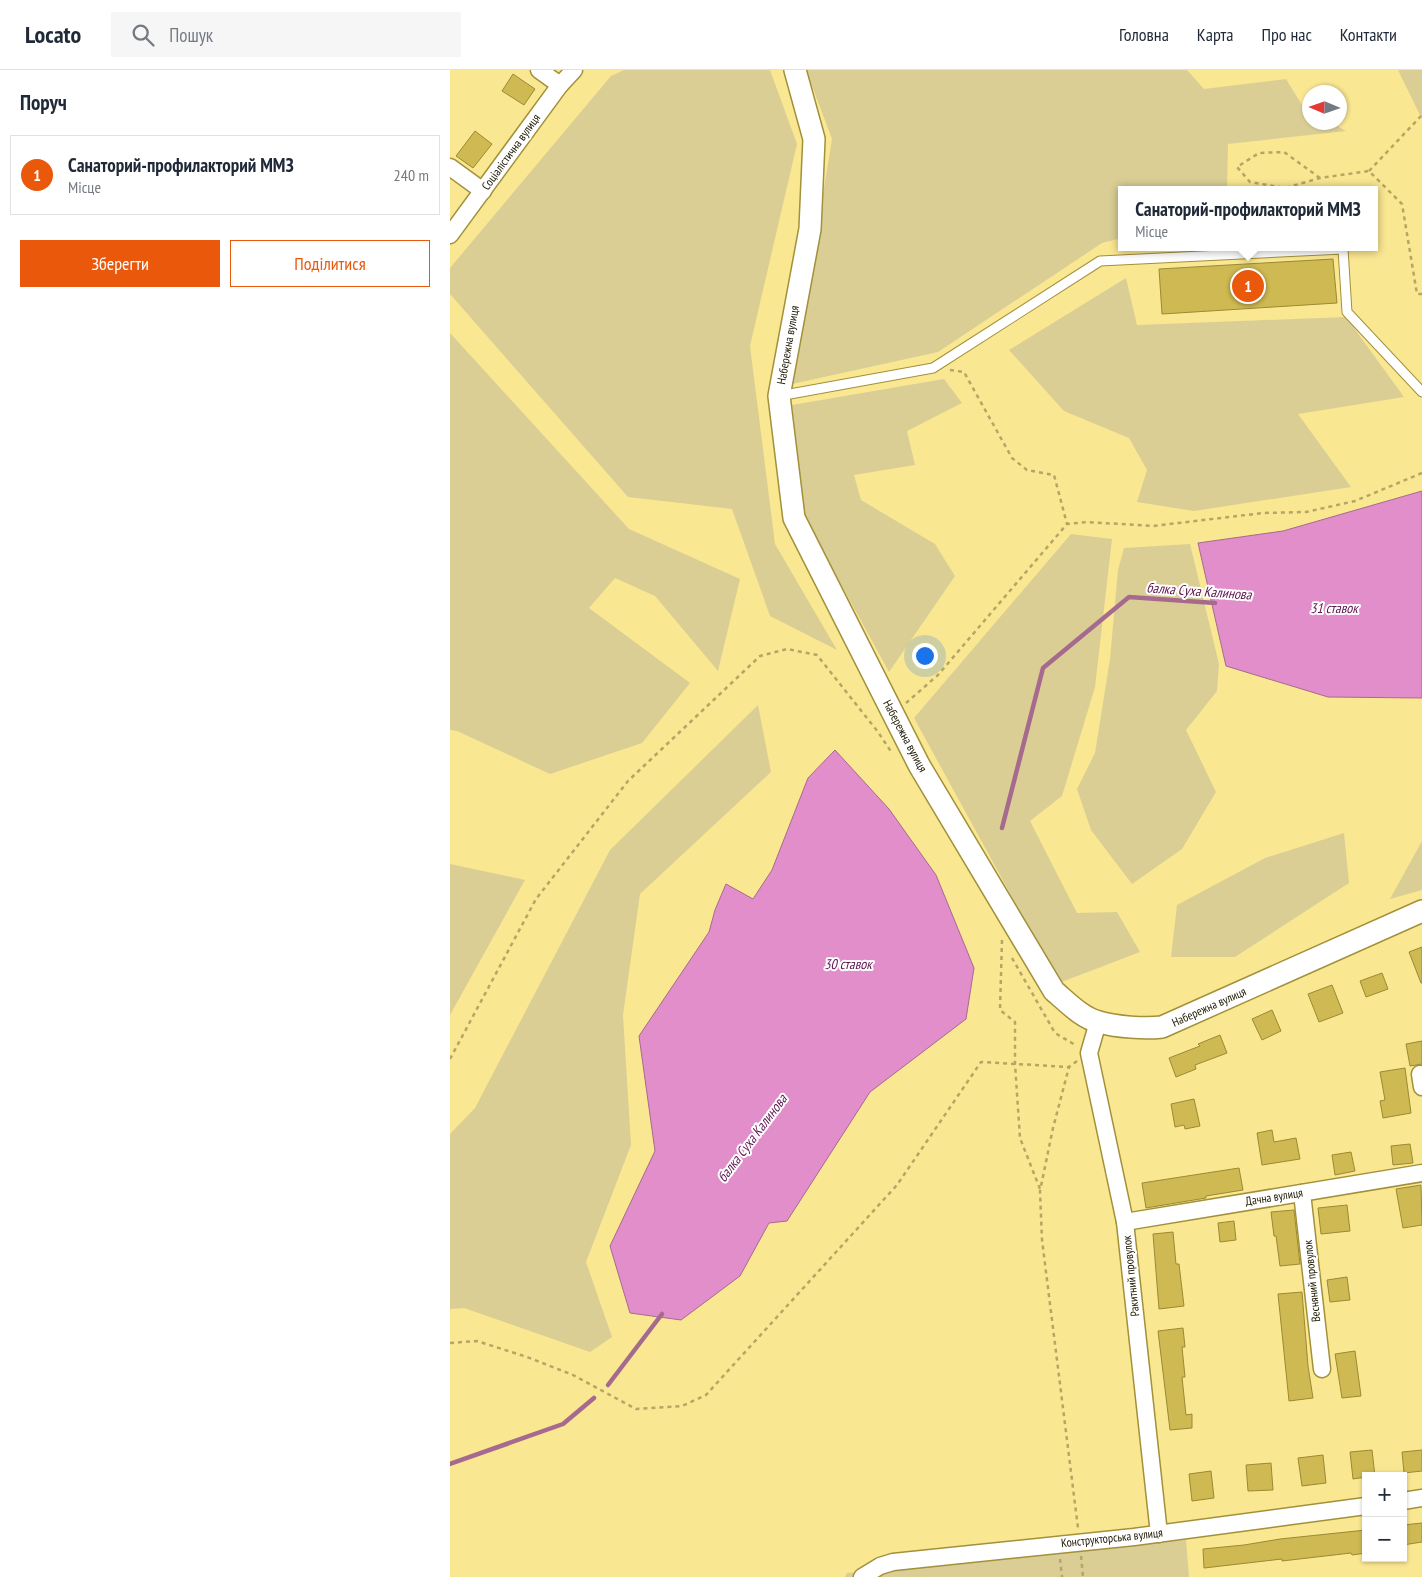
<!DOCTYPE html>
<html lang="uk">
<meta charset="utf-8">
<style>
:root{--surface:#fff;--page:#f6f6f7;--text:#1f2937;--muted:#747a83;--line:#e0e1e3;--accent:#ea580c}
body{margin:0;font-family:"PT Sans Narrow",sans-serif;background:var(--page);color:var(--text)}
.controls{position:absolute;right:15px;bottom:15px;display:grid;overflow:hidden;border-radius:0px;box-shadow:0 1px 4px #0004}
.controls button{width:45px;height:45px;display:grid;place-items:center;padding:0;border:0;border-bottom:1px solid var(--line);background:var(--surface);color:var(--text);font:25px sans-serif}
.compass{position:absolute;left:852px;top:15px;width:45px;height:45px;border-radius:50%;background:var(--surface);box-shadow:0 1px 4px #0004;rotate:272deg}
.you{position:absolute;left:474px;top:585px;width:18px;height:18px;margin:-12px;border:4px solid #fff;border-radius:50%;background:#1a73e8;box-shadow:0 0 0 8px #1a73e833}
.badge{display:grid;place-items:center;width:32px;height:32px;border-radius:50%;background:var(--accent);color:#fff;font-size:16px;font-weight:700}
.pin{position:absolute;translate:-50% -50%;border:2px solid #fff;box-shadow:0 1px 5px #0006}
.popup{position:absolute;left:668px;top:116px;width:260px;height:65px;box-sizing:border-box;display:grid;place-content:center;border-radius:0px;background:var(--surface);filter:drop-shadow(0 1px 4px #0005);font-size:16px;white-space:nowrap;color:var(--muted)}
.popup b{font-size:19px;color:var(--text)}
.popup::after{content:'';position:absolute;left:50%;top:100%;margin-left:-10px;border:10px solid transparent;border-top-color:var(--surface)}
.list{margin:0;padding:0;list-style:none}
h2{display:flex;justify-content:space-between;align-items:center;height:65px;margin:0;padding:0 20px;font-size:21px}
h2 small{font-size:16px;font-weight:400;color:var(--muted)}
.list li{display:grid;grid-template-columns:32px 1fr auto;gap:15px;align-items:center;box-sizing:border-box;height:80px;margin:0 10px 10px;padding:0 10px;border:1px solid var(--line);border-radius:0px}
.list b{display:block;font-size:19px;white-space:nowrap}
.list p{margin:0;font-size:16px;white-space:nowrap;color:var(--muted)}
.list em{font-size:16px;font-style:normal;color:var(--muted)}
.actions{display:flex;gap:10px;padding:15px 20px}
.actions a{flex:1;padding:11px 0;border:1px solid var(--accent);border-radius:0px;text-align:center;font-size:18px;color:var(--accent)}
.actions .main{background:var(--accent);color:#fff}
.icon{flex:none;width:28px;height:28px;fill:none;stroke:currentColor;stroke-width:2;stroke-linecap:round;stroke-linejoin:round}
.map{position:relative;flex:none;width:972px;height:1507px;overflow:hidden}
header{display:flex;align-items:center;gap:30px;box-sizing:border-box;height:70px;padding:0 25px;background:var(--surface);border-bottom:1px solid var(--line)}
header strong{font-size:24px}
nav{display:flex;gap:28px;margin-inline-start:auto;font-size:18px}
.search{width:350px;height:45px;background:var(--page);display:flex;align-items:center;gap:12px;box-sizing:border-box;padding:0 18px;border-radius:0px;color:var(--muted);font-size:19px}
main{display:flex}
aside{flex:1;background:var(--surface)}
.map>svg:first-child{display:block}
.green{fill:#dace95}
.water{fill:#e18ecb;stroke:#a66a8e}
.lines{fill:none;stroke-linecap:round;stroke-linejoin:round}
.stream{stroke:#a66a8e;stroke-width:4.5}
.building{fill:#cfb952;stroke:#9b8a33}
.service-casing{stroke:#a2903a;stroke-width:11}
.minor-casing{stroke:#a2903a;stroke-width:19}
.tertiary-casing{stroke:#a2903a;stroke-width:24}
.path{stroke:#b4a664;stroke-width:2.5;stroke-dasharray:4 4;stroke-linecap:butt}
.service{stroke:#fff;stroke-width:9}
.minor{stroke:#fff;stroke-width:16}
.tertiary{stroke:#fff;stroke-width:21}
.labels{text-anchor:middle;stroke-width:4;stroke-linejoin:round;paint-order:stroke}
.street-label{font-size:12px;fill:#1c1700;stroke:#fff}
.water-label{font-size:14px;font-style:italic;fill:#5d154f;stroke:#fff}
</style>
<header>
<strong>Locato</strong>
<div class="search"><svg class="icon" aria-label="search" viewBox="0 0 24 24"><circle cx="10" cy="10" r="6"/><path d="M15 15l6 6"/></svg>Пошук</div>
<nav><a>Головна</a><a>Карта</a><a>Про нас</a><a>Контакти</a></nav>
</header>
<main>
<aside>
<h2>Поруч<small></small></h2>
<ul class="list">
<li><span class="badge">1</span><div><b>Санаторий-профилакторий ММЗ</b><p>Місце</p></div><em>240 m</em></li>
</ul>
<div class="actions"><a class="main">Зберегти</a><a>Поділитися</a></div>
</aside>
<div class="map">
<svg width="972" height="1507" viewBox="0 0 972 1507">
<rect width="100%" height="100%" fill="#fae792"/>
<g class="green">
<polygon points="174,0 320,0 347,74 300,276 325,474 387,580 320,546 282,439 178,427 0,224 0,198 161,6"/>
<polygon points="356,0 737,0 754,19 836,9 852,35 859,39 859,52 882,53 896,61 778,74 777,120 672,120 672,168 652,173 488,282 342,314 382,69"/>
<polygon points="948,0 972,0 972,49"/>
<polygon points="676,208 687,255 896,247 954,327 848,344 901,417 744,441 687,432 697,400 679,368 614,341 559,280"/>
<polygon points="0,263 179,459 290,509 268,601 205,526 165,508 139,538 240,613 192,673 100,704 7,661 0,660"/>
<polygon points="494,309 512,333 457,361 465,395 404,405 411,430 485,474 505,506 439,602 353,445 342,335"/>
<polygon points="621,464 662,469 645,617 612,726 580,751 627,843 667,842 690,882 609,913 464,648"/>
<polygon points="740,474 769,594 767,621 736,660 766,722 732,779 682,814 641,760 627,719 645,683 660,589 668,500 674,478"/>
<polygon points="308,635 321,702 190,824 173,945 181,1075 136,1192 162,1267 140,1282 14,1238 0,1239 0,1064 25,1038 160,780"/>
<polygon points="894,763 899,813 785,887 721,887 727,835 815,788"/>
<polygon points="972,771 972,820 940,829"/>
<polygon points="0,794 75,810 0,945"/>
<polygon points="736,1470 739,1507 395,1507 397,1503"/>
</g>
<g class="water">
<polygon points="972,421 972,628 878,627 776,596 748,473 833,461"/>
<polygon points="385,680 439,739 486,805 524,898 516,949 420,1022 337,1151 319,1153 290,1206 231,1250 180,1243 160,1176 205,1081 189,966 259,862 265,840 276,814 303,829 322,800 358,708"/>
</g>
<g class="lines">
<g class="stream">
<polyline points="552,758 593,598 679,527 765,533"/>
<polyline points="158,1315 212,1244"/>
<polyline points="0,1394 113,1354 144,1328"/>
</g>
</g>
<g class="building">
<polygon points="63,4 85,19 74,35 52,21"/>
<polygon points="25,61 42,74 23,98 6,86"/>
<polygon points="883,189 887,233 712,244 709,199"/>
<polygon points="972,877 972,913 971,913 959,882"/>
<polygon points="932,903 938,919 916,927 910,911"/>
<polygon points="882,915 893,943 869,952 858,924"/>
<polygon points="822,940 831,961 812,970 802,949"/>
<polygon points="770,965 777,983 745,995 746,999 726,1007 719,988 750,976 748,974"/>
<polygon points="972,971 972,994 960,996 956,974"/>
<polygon points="955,998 961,1043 933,1048 930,1031 935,1030 930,1002"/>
<polygon points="744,1029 750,1056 735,1059 734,1055 725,1057 721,1034"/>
<polygon points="822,1060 824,1072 846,1068 850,1089 812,1095 807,1063"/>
<polygon points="960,1074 963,1093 943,1095 941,1076"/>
<polygon points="901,1082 905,1101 885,1105 882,1085"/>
<polygon points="789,1098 793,1120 756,1126 756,1128 696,1138 692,1113"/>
<polygon points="971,1115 972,1155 953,1158 946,1119"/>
<polygon points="897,1135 900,1161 871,1164 868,1138"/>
<polygon points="844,1140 850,1194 830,1196 826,1166 824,1166 821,1142"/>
<polygon points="784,1151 786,1170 770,1172 768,1153"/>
<polygon points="723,1162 726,1194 729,1194 734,1236 709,1239 703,1164"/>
<polygon points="897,1207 900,1230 880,1232 877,1210"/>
<polygon points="852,1222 858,1296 863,1328 839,1331 828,1224"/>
<polygon points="733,1258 735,1277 732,1277 735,1307 732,1307 736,1345 742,1344 742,1358 720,1360 708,1261"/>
<polygon points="905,1281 911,1326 892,1328 885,1284"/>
<polygon points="922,1380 925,1406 916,1406 916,1407 903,1409 900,1382"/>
<polygon points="972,1380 972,1401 954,1403 952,1382"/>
<polygon points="873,1385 876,1413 852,1416 848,1388"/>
<polygon points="821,1393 823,1420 798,1421 796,1395"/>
<polygon points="761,1401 764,1428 742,1431 739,1404"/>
<polygon points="972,1453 972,1472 953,1475 953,1455"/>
<polygon points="916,1460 916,1483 902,1485 901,1483 832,1491 832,1489 754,1498 753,1479 794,1475 830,1469"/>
</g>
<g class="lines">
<defs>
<polyline id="service" points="329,326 483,298 650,191 893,179 897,242 972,322"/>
<g id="minor">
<polyline points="89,0 110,15"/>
<polyline points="0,97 33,121"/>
<polyline points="0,165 110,15 124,0"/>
<polyline points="648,952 639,983 675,1152 709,1464"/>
<polyline points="970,1004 972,1017"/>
<polyline points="852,1123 872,1299"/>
<polyline points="675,1152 972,1103"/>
<polyline points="953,1431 972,1428"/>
<polyline points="412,1507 430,1496 443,1492 684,1467 916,1436"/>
</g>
<path id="tertiary" d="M345,0l19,69 -4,90 -31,167 15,122 125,247 135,226c13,11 28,27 45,31 17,5 46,7 63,5l260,-116"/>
</defs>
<use href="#service" class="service-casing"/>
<use href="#minor" class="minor-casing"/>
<use href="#tertiary" class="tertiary-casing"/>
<g class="path">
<polyline points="919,101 972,45"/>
<polyline points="870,108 834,82 809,83 787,97 800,112 835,118 870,108 919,101 952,134 967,224 972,224"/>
<polyline points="500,300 514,302 562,388 577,400 604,405 617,454"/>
<polyline points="456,633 488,605 617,454 637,452 703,456 813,443 856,442 905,431 972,403"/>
<polyline points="552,870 550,940 565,952 565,994 570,1068 590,1119"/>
<polyline points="562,888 605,963 627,976"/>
<polyline points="0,989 86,829 178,711 310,586 337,579 367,585 428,662 442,683"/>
<polyline points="627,991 619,997 603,1058 590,1121 592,1170 628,1458"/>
<polyline points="0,1273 27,1271 77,1287 123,1305 186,1339 232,1336 256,1325 447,1115 531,992 619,997"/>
<polyline points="631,1486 633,1507"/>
<polyline points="610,1489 612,1507"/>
</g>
<use href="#service" class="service"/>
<use href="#minor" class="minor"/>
<use href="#tertiary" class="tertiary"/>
</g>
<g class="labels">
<g class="street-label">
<text transform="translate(61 82) rotate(-54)" y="4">Соціалістична вулиця</text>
<text transform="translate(338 275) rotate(-80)" y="4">Набережна вулиця</text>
<text transform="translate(455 666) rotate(62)" y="4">Набережна вулиця</text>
<text transform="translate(759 937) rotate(-24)" y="4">Набережна вулиця</text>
<text transform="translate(824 1127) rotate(-9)" y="4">Дачна вулиця</text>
<text transform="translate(681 1206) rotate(-96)" y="4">Ракитний провулок</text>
<text transform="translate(862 1211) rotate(-96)" y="4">Весняний провулок</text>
<text transform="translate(662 1468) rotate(-6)" y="4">Конструкторська вулиця</text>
</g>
<g class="water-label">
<text transform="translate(749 521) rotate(4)" y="5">балка Суха Калинова</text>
<text x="884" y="543">31 ставок</text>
<text x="398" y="899">30 ставок</text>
<text transform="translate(302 1068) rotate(-53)" y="5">балка Суха Калинова</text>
</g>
</g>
</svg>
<div class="controls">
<button>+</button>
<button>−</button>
</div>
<svg class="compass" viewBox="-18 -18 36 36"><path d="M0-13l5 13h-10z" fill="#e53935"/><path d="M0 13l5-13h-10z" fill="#747a83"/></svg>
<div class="you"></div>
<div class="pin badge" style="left:798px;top:216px">1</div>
<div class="popup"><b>Санаторий-профилакторий ММЗ</b>Місце</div>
</div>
</main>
